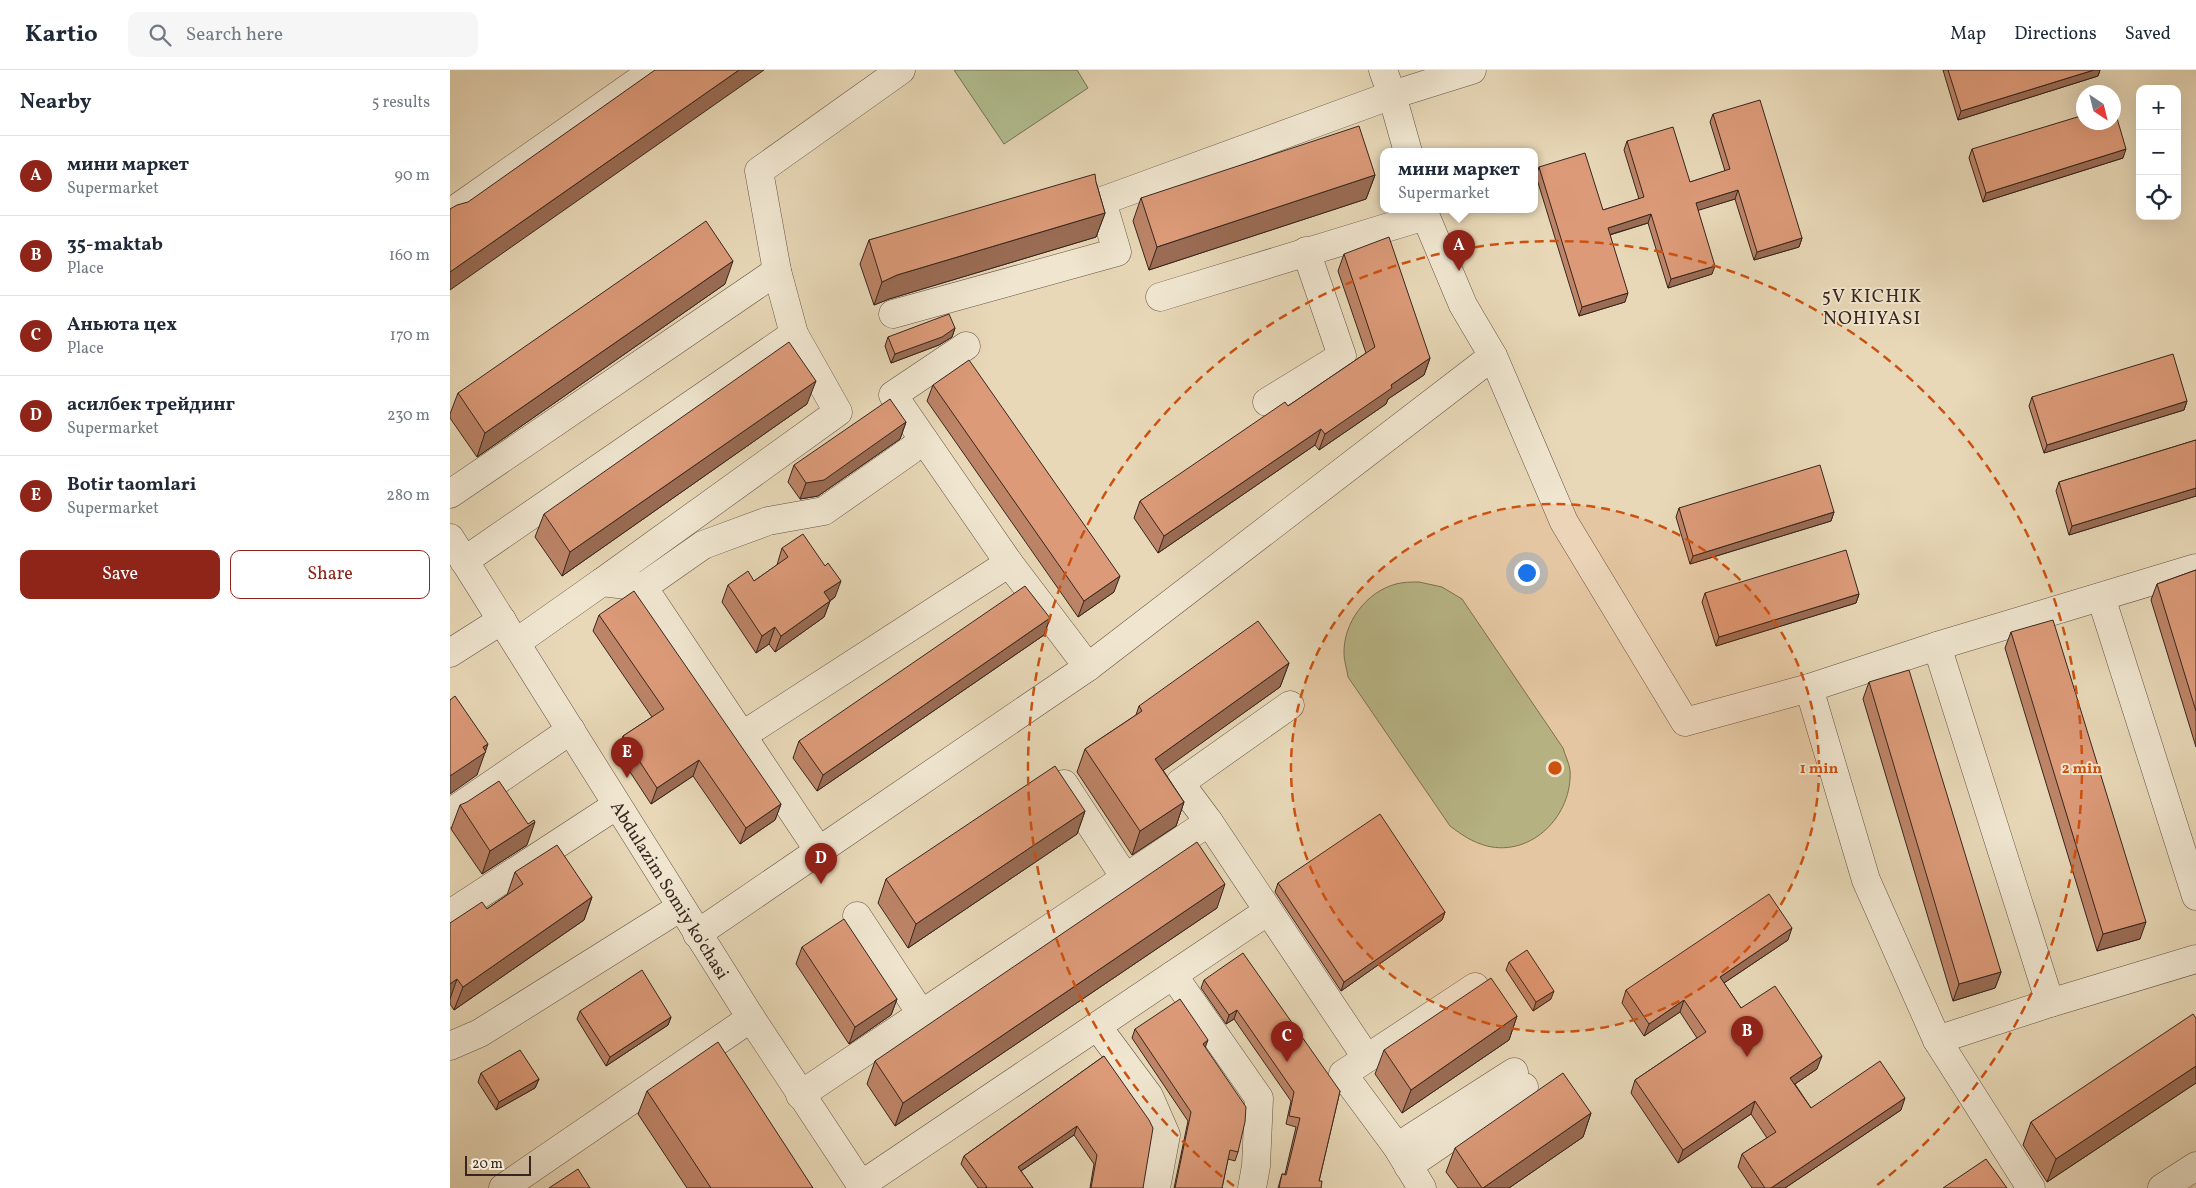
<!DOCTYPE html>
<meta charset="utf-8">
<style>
:root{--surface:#fff;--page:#f6f6f7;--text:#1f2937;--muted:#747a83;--line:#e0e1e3;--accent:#8f2418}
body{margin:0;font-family:Vollkorn,serif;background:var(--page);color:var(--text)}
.controls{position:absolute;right:15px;top:15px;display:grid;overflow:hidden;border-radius:10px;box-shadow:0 5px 20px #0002}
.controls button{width:45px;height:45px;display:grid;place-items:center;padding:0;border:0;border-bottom:1px solid var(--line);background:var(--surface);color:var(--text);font:25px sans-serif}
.compass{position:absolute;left:1626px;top:15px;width:45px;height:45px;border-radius:50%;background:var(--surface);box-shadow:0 5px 20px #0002;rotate:145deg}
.scale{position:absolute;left:15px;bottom:12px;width:66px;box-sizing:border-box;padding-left:5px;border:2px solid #37261f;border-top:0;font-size:14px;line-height:18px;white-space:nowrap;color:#37261f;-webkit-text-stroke:4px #f0e6d0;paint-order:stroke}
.you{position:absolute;left:1076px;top:502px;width:18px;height:18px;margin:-12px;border:4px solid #fff;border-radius:50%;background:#1a73e8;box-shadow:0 0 0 8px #1a73e833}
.badge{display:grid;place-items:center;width:32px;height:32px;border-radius:50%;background:var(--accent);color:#fff;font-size:16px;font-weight:700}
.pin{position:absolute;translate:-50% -41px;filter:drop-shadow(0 1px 2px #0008)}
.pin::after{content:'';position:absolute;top:26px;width:18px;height:15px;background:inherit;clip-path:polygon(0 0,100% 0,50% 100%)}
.popup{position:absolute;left:930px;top:78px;width:158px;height:65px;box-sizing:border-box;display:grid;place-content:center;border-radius:10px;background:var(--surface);filter:drop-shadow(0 1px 4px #0005);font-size:16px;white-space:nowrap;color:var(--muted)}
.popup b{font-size:19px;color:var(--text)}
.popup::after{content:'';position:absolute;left:50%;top:100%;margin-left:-10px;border:10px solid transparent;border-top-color:var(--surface)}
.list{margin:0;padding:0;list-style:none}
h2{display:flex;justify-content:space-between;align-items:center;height:65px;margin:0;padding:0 20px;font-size:21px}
h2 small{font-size:16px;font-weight:400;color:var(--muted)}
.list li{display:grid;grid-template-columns:32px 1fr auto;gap:15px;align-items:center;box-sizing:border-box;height:80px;padding:0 20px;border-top:1px solid var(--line)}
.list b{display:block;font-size:19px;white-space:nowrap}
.list p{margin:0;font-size:16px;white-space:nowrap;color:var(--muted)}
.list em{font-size:16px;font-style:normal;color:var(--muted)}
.actions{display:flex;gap:10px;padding:15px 20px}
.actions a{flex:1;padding:11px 0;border:1px solid var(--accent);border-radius:10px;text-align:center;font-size:18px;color:var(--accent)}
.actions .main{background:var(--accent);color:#fff}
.icon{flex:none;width:28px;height:28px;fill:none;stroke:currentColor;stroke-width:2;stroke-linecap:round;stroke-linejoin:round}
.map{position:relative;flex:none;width:1746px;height:1118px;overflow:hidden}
header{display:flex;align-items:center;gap:30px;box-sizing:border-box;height:70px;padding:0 25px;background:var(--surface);border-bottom:1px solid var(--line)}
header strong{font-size:24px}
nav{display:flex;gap:28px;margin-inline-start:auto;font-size:18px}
.search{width:350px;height:45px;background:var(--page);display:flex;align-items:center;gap:12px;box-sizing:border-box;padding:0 18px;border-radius:10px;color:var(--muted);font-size:19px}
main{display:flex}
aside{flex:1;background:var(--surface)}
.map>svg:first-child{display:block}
.green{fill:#b2bf91;stroke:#747258}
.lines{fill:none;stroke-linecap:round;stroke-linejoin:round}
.minor-casing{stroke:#635245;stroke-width:29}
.minor{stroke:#f0e6d0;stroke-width:28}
.wall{fill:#bd8467;stroke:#37261f}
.shaded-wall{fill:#9a6c54;stroke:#37261f}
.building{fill:#dc9a78;stroke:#37261f}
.ring{fill:none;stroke:#cd510f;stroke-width:2.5;stroke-dasharray:9 6}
.labels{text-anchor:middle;stroke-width:4;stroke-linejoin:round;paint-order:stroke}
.street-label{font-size:18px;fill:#37261f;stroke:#f0e6d0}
.neighbourhood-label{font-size:19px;letter-spacing:1px;fill:#37261f;stroke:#f0e6d0}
.centre{fill:#cd510f;stroke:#f0e6d0;stroke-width:2.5}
.ring-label{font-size:15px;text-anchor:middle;font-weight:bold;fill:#cd510f;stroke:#f0e6d0;stroke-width:4;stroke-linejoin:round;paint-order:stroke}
</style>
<header>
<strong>Kartio</strong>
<div class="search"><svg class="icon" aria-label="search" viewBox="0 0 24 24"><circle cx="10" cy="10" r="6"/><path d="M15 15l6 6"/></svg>Search here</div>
<nav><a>Map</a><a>Directions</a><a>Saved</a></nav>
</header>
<main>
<aside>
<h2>Nearby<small>5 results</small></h2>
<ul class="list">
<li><span class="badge">A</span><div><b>мини маркет</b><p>Supermarket</p></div><em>90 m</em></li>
<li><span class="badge">B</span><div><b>35-maktab</b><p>Place</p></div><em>160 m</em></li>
<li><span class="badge">C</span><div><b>Аньюта цех</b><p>Place</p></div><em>170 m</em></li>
<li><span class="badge">D</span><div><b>асилбек трейдинг</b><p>Supermarket</p></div><em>230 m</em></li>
<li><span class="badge">E</span><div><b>Botir taomlari</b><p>Supermarket</p></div><em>280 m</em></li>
</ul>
<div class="actions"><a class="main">Save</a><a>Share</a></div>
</aside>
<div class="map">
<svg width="1746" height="1118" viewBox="0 0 1746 1118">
<rect width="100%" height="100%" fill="#e8d8b7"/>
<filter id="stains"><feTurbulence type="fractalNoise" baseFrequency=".004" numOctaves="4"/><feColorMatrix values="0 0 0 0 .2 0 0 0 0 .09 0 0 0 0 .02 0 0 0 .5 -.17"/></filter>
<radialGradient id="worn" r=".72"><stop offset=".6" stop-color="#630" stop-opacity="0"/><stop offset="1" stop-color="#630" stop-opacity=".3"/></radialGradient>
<g class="green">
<polygon points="504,0 627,0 638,18 554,74"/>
<path d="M969,512l23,5 20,12 101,149c2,7 6,15 7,22 3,45 -38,87 -83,76 -15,-4 -25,-11 -37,-20l-102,-149c-1,-8 -4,-16 -4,-23 -1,-31 22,-62 52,-70 7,-2 16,-2 23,-2z"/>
</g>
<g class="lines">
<defs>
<g id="minor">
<polyline points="933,0 942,25 958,82"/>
<polyline points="973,140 1013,235 1043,286 1114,452 1235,652 1359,618 1416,810 1487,970 1581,1118"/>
<polyline points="0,143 204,0"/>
<polyline points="710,227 975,146"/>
<polyline points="443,244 667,182 652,131 942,25 1022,0"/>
<polyline points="516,276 443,325 559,493"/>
<polyline points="817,332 892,286 856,181"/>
<polyline points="0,424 327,201"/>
<polyline points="0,468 301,948 413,1118"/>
<polyline points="14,491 344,264"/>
<polyline points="152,512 388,342 344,264 327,201 309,101 451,0"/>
<polyline points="193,517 253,475 318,451 374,441 461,380 473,369"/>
<polyline points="1651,527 1746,826"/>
<polyline points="67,572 152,512 193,517 369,781"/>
<polyline points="1487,576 1600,933"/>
<polyline points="0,583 52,550"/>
<polyline points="1359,618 1487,576 1746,498"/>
<polyline points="840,635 730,713 759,752 916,987"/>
<polyline points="293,665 559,493 638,597"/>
<polyline points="614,714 676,809"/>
<polyline points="0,743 121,660"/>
<polyline points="0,844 167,735"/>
<polyline points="407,846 472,945"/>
<polyline points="247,864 638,597 1043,286"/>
<polyline points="723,905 809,1028 806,1096 802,1118"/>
<polyline points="647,956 699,1026 716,1065 706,1118"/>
<polyline points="1487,970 1600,933 1746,889"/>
<polyline points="0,976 30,963 231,837"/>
<polyline points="350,1025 759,752"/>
<polyline points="947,1077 1064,1002"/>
<polyline points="958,1096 1074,1017"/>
<polyline points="411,1115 818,841"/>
<polyline points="53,1118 301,948"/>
<polyline points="972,1118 947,1077 893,1004 1025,917"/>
<polyline points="1712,1118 1746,1096"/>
</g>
</defs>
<use href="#minor" class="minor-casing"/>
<use href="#minor" class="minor"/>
</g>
<g class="wall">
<polygon points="1493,0 1650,0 1648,6 1508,50"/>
<polygon points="1263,44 1352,168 1349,177 1304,190 1285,129 1248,140 1262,204 1218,218 1198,153 1160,165 1175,232 1129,246 1086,106 1089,97 1153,140 1189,129 1174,80 1177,71 1240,112 1275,101 1260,52"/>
<polygon points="1522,79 1673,88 1533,132 1519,88"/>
<polygon points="925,105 916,129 699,200 683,151 691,128"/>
<polygon points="646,112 655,143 646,167 439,229 424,235 410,194 419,170"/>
<polygon points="894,184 980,288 974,305 938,329 936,334 869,380 865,375 708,483 684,448 690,431 838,336 916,283 888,201"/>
<polygon points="275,214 27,387 0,348 0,344 8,323"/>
<polygon points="505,258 502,267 489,275 441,293 435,276 438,267"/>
<polygon points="483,315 664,522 628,547 477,331"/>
<polygon points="1582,327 1737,331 1734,340 1594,383 1579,336"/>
<polygon points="357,334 112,506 85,467 94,444"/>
<polygon points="456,352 450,369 368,426 350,429 338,412 344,395"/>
<polygon points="1746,370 1746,426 1619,465 1606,421 1609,412"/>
<polygon points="1229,438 1384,442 1381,451 1240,494 1226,447"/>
<polygon points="332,478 385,527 380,531 374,547 325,582 319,574 306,583 272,532 278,515 304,511 327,495"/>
<polygon points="1746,500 1746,677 1701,530 1707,514"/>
<polygon points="1255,523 1409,524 1406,533 1266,576 1252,532"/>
<polygon points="149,545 331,734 325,750 290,774 243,706 201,734 167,682 173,666 202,647 143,561"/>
<polygon points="600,548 594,565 367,721 343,688 349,671"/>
<polygon points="1561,562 1690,869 1647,881 1555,578"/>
<polygon points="839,593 830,617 713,700 734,732 726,756 682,785 627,702 635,679 686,645 689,636"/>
<polygon points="1419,612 1551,902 1545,918 1503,931 1413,629"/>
<polygon points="10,735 77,775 32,804 1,759"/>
<polygon points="635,741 627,764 458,878 428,833 436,809"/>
<polygon points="65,802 142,827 134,850 4,940 0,934 0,853 37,839 57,825"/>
<polygon points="828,813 995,842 992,850 891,921 825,822"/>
<polygon points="767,838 445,1056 417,1014 425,991"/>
<polygon points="1338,870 1274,913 1291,938 1367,999 1345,1014 1361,1038 1451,1040 1335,1118 1302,1118 1288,1097 1292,1084 1317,1068 1301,1044 1228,1093 1181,1023 1185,1010 1247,968 1230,942 1194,966 1172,933 1176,920"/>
<polygon points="352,877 447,929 441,945 399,974 346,894"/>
<polygon points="1059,892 1101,929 1083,941 1056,900"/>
<polygon points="754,910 890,1021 869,1111 871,1118 828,1118 832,1104 835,1104 846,1057 836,1054 841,1031 784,949 776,954 751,918"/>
<polygon points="130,941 221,947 218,955 156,996 127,949"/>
<polygon points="1067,946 1059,970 952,1043 925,1004 934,980"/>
<polygon points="1746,948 1746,1013 1597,1112 1573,1075 1581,1052"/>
<polygon points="685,959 755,978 788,1082 785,1091 778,1089 772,1118 724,1118 738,1051 682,968"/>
<polygon points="654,986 693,1118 640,1118 644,1094 624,1065 571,1101 583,1118 528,1118 511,1094 514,1086"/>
<polygon points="31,1003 89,1009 85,1018 46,1040 28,1012"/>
<polygon points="197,1021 363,1118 237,1118 188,1044"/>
<polygon points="1141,1043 1133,1067 1059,1118 1008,1118 996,1102 1005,1078"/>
</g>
<g class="shaded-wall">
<polygon points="289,0 314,0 0,220 0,202"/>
<polygon points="1644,0 1650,0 1648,6 1508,50 1511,41"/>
<polygon points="1676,79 1673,88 1533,132 1536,123"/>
<polygon points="925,105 916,129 699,200 707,177"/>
<polygon points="1288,120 1285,129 1243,142 1246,133"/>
<polygon points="655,143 646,167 439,229 424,235 432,212 447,205"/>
<polygon points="1201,144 1198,153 1155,166 1158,158"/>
<polygon points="1352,168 1349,177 1304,190 1307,182"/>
<polygon points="283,191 275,214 27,387 35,363"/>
<polygon points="1265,196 1262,204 1218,218 1221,209"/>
<polygon points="1178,223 1175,232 1129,246 1132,237"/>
<polygon points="505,258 502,267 489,275 441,293 445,284"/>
<polygon points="980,288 974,305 938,329 936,334 869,380 875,364 941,315"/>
<polygon points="366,311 357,334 112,506 120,482"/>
<polygon points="1737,331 1734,340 1594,383 1597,375"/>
<polygon points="456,352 450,369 368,426 350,429 356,413"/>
<polygon points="871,359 865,375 708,483 714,466"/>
<polygon points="1746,418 1746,426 1619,465 1622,456"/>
<polygon points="1384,442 1381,451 1240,494 1243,486"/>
<polygon points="670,506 664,522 628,547 634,531"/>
<polygon points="391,511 385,527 368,539 374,522"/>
<polygon points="1409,524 1406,533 1266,576 1269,567"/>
<polygon points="380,531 374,547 325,582 331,566"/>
<polygon points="600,548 594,565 367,721 373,705"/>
<polygon points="325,557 319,574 306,583 312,566"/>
<polygon points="839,593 830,617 697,712 705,689"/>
<polygon points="38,674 27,705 0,724 0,706 33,677"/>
<polygon points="249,690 243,706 201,734 207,718"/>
<polygon points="734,732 726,756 682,785 690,761"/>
<polygon points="331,734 325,750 290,774 296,758"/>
<polygon points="635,741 627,764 458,878 466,854"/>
<polygon points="85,752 77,775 32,804 40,781"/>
<polygon points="775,814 767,838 445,1056 453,1033"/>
<polygon points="142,827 134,850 4,940 13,917"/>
<polygon points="995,842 992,850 891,921 894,912"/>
<polygon points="1696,852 1690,869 1647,881 1653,864"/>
<polygon points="1342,858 1338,870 1265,919 1270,907"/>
<polygon points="1551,902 1545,918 1503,931 1509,914"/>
<polygon points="7,909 0,929 0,914"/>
<polygon points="1104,921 1101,929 1083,941 1086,932"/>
<polygon points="447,929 441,945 399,974 405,957"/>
<polygon points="1234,930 1230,942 1194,966 1199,954"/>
<polygon points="787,940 784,949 776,954 779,945"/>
<polygon points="1067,946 1059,970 952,1043 961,1020"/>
<polygon points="221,947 218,955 156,996 160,987"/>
<polygon points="758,970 755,978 753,974"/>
<polygon points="1372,986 1367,999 1336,1020 1340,1008"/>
<polygon points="1746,996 1746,1013 1597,1112 1606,1089"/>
<polygon points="89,1009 85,1018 46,1040 49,1032"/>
<polygon points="1455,1028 1451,1040 1335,1118 1321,1118"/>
<polygon points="1305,1031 1301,1044 1228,1093 1233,1080"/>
<polygon points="1141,1043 1133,1067 1059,1118 1033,1118"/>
<polygon points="627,1056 624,1065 565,1105 568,1097"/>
</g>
<g class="building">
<polygon points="205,0 289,0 0,202 0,139 7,135 18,132"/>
<polygon points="1498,0 1644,0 1511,41"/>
<polygon points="1310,30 1352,168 1307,182 1288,120 1246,133 1265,196 1221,209 1201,144 1158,158 1178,223 1132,237 1089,97 1135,83 1153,140 1194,127 1177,71 1223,57 1240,112 1280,99 1263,44"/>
<polygon points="1664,38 1676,79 1536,123 1522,79 1634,45 1634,52 1664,52"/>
<polygon points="909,56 925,105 707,177 691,128"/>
<polygon points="645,104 646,112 655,143 447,205 432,212 419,170"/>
<polygon points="256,151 283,191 35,363 8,323"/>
<polygon points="939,167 980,288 941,315 942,318 875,364 871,359 714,466 690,431 835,332 838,336 925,277 894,184"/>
<polygon points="499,244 505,258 492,267 445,284 438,267"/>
<polygon points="339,272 366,311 120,482 94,444"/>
<polygon points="1723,284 1737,331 1597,375 1582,327"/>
<polygon points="519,290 670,506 634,531 483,315"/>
<polygon points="440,329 456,352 374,410 356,413 344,395"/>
<polygon points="1746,370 1746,418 1622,456 1609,412"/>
<polygon points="1370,395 1384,442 1243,486 1229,438"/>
<polygon points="353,464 375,496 378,493 391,511 374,522 380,531 331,566 325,557 312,566 278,515 298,501 304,511 338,487 332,478"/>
<polygon points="1396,480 1409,524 1269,567 1255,523"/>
<polygon points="1746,500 1746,641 1707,514"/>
<polygon points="575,516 600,548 373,705 349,671"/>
<polygon points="184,521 331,734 296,758 249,690 207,718 173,666 214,639 149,545"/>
<polygon points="1603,550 1696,852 1653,864 1561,562"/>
<polygon points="808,551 839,593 705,689 734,732 690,761 635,679 692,641 689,636"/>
<polygon points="1459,600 1551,902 1509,914 1419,612"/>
<polygon points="5,626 38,674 33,677 36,682 0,706 0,630"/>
<polygon points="605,696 635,741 466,854 436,809"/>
<polygon points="49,711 78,754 84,750 85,752 40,781 10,735 17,732"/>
<polygon points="930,744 995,842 894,912 828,813"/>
<polygon points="747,772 775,814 453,1033 425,991"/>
<polygon points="107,775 142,827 13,917 7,909 0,914 0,853 32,832 37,839 73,814 65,802"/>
<polygon points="1319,824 1342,858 1270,907 1291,938 1325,916 1372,986 1340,1008 1361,1038 1430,991 1455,1028 1321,1118 1315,1118 1292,1084 1326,1062 1305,1031 1233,1080 1185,1010 1256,962 1234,930 1199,954 1176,920"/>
<polygon points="394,849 447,929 405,957 352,877"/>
<polygon points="1077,880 1104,921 1086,932 1059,892"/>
<polygon points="793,883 890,1021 869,1111 872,1111 871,1118 829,1118 832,1104 836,1105 850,1048 839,1046 844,1022 787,940 779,945 754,910"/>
<polygon points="192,900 221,947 160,987 130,941"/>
<polygon points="1041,908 1067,946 961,1020 934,980"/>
<polygon points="730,929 758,970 753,974 796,1037 795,1052 788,1082 780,1080 772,1118 725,1118 741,1042 685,959"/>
<polygon points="1743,944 1746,948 1746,996 1606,1089 1581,1052"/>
<polygon points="268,972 363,1118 261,1118 197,1021"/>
<polygon points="70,980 89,1009 49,1032 31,1003"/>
<polygon points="654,986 699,1050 703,1058 693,1118 641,1118 647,1085 627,1056 568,1097 583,1118 535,1118 537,1117 514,1086"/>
<polygon points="1113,1003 1141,1043 1033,1118 1032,1118 1005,1078"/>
<polygon points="1536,1089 1557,1118 1493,1118"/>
<polygon points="128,1099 140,1118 99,1118"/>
</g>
<circle cx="1105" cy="698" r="264" fill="#cd510f" fill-opacity=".12"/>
<g class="ring">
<circle cx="1105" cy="698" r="264"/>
<path d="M784 1116A527 527 0 1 1 1426 1116"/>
</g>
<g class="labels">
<g class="street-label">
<text transform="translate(220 820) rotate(58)" y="6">Abdulazim Somiy ko'chasi</text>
</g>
<g class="neighbourhood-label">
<text x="1422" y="232">5V KICHIK<tspan x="1422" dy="22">NOHIYASI</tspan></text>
</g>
</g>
<circle cx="1105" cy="698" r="8" class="centre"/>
<g class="ring-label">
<text x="1369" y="703">1 min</text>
<text x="1632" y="703">2 min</text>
</g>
<rect width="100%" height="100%" filter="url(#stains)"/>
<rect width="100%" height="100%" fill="url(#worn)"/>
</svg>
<div class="controls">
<button>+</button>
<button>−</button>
<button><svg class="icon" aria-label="locate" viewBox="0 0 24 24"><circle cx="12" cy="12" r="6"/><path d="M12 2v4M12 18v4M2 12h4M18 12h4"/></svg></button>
</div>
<svg class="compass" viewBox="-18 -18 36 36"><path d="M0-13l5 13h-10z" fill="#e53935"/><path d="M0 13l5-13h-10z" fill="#747a83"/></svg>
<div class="scale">20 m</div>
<div class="you"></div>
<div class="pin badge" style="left:1009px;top:201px">A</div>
<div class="popup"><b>мини маркет</b>Supermarket</div>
<div class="pin badge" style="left:1297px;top:987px">B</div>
<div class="pin badge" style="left:837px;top:992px">C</div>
<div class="pin badge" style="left:371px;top:814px">D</div>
<div class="pin badge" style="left:177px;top:708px">E</div>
</div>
</main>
